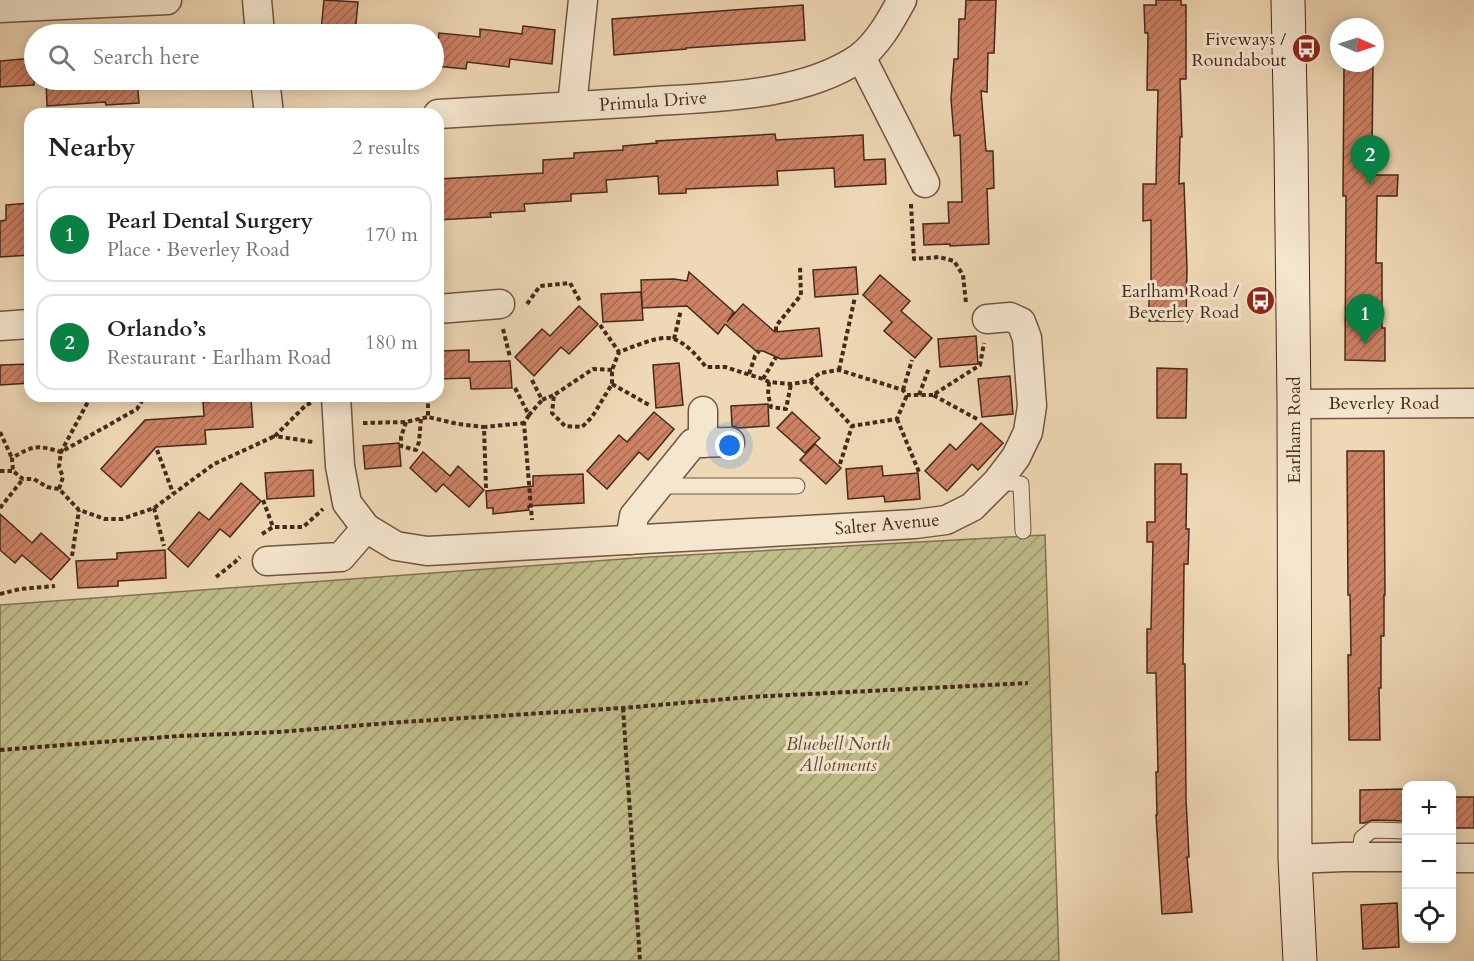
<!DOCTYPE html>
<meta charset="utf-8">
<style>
:root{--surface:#fff;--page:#f6f6f6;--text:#222;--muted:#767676;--line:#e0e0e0;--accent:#0b8043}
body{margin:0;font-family:Cardo,serif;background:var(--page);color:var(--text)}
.controls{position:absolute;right:18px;bottom:18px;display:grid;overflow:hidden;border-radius:12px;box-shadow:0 3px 15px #0003}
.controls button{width:54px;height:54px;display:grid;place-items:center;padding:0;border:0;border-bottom:2px solid var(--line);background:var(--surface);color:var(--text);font:30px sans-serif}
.compass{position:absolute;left:1330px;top:18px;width:54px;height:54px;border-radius:50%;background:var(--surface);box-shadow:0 3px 15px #0003;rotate:93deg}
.you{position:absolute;left:730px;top:446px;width:21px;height:21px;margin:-15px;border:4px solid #fff;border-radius:50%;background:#1a73e8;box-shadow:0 0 0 9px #1a73e833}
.badge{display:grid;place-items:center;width:39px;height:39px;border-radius:50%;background:var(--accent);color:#fff;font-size:20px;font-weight:700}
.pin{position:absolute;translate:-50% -50px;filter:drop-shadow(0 2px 3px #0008)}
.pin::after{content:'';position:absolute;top:32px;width:21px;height:18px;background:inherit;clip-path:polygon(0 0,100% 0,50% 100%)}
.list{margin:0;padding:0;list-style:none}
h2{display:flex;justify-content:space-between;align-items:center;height:78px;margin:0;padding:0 24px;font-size:26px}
h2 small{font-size:20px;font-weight:400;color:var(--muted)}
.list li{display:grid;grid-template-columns:39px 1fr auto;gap:18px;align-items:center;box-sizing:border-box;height:96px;margin:0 12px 12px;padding:0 12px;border:2px solid var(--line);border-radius:18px}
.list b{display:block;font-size:22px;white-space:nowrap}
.list p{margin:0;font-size:20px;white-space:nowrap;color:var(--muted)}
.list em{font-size:20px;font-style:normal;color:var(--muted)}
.icon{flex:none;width:33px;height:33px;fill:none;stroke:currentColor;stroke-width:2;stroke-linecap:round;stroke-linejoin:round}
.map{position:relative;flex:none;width:1474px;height:961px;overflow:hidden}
.search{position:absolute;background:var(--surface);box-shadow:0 3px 15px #0003;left:24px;top:24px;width:420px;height:66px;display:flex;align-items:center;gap:15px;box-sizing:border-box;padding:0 21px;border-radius:33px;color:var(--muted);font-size:22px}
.panel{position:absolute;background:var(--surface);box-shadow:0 3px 15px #0003;left:24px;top:108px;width:420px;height:294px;border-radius:18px}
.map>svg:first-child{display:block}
.garden{fill:url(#garden-furrows);stroke:#827352;stroke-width:1.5}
.building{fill:url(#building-hatch);stroke:#46291b;stroke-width:1.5}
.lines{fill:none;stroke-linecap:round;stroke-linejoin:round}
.lane-casing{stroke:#705542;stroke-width:17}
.street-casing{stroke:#705542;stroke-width:31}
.secondary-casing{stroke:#46291b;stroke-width:35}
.path{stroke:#46291b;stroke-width:4;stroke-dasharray:4.5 3;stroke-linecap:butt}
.lane{stroke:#f5e6cf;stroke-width:15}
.street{stroke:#f5e6cf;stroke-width:28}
.secondary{stroke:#f5e6cf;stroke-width:33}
.labels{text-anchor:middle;stroke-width:6;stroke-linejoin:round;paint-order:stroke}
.poi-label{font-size:18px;fill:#46291b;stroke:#f5e6cf;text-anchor:end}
.street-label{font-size:18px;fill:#46291b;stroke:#f5e6cf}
.park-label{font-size:18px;font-style:italic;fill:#5e4731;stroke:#f5e6cf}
</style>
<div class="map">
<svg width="1474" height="961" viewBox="0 0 1474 961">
<defs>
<pattern id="garden-furrows" width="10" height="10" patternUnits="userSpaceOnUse" patternTransform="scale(1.5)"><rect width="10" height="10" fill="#bfbd8a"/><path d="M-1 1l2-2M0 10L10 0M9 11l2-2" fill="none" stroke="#9d9a70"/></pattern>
<pattern id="building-hatch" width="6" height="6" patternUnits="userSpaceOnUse" patternTransform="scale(1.5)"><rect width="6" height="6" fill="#cd8264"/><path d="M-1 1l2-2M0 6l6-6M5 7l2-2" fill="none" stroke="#a86a52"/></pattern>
</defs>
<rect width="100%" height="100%" fill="#efd8b5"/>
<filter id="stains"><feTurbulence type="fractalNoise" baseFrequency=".00333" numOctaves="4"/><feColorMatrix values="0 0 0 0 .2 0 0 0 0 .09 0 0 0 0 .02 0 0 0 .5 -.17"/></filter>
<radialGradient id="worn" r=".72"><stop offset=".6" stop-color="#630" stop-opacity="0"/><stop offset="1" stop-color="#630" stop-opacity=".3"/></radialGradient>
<polygon class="garden" points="1045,535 1059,961 0,961 0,605 650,557"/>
<g class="building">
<polygon points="324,0 358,2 355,34 321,31"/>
<polygon points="966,0 996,0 994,53 988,53 987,92 981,91 986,151 993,151 994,188 987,189 989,244 950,246 950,244 924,245 923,224 949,223 948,202 962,202 960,135 954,136 951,99 954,59 958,59 959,19 965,19"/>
<polygon points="1156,0 1181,0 1181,5 1186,5 1186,79 1180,79 1182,137 1180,137 1179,184 1184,183 1187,268 1186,321 1149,321 1149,282 1151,282 1151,220 1143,221 1143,184 1156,184 1158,90 1147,90 1148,33 1145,33 1144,5 1156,5"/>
<polygon points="803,5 805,40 686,48 686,49 614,55 612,19"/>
<polygon points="523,26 555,30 552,64 510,59 509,67 467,62 466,69 435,66 439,33 480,37 480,29 522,34"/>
<polygon points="34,58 34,85 0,87 0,61"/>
<polygon points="1344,63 1373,63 1372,156 1374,156 1374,175 1398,175 1397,196 1377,196 1376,263 1382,263 1382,328 1385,328 1385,361 1345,360 1346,196 1343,196"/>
<polygon points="46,80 137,80 139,103 106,105 105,102 47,106"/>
<polygon points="775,134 776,140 863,135 864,160 885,159 886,184 835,187 834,168 777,171 778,185 686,189 686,193 659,194 658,176 606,180 607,192 571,194 571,201 524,204 525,211 490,213 491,217 438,220 438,179 543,173 543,160 574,158 574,153 623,150 623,146 657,143 656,141"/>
<polygon points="30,203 30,255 0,257 0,221 6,220 6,205"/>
<polygon points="856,267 858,294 815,297 813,270"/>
<polygon points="689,272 734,312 727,322 743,304 775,332 819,328 822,356 781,359 763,351 756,351 725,324 718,334 687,306 642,308 641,280 674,279 687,281"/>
<polygon points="880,275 910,301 901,311 932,338 915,358 884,331 892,322 863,295"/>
<polygon points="641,292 643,320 603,322 601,294"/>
<polygon points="579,306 598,324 569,354 561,347 534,376 515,357 542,329 550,336"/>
<polygon points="976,336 978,364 940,367 938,339"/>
<polygon points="469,350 469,362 510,361 512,388 471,389 470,378 438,379 438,351"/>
<polygon points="679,363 683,405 656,408 653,365"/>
<polygon points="30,364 30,383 0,385 0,365"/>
<polygon points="1157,368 1187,369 1186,418 1157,418"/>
<polygon points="1010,376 1013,414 982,417 978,379"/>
<polygon points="251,399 253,427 205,430 206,444 156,447 121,487 101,469 145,420 204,416 203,402"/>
<polygon points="768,404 769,426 739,428 732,426 731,406"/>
<polygon points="654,412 674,429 648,460 639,452 607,489 587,471 619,435 627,442"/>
<polygon points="792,412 820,438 805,453 777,428"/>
<polygon points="981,423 1003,443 978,470 972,464 947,491 925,471 950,444 956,450"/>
<polygon points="399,443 401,466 365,469 363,446"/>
<polygon points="815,444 841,468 826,484 800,460"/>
<polygon points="1347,451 1384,451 1385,595 1384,595 1384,636 1381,636 1381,688 1379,688 1380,740 1349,740 1348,655 1351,655 1350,595 1348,595"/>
<polygon points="423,452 450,476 458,466 484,490 469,507 443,484 436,492 410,468"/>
<polygon points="1155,464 1181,464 1181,474 1187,474 1186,529 1189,529 1188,564 1184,564 1183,664 1185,664 1186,798 1189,857 1187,857 1192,912 1162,914 1156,815 1157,815 1156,772 1158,772 1156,673 1147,673 1147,629 1151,629 1153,542 1147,542 1147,522 1155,522"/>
<polygon points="882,466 883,476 918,473 920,499 885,502 884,496 848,499 846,469"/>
<polygon points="313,470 314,496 267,499 265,473"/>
<polygon points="583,474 584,503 528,506 529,510 493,514 493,508 487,508 486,491 533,486 533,476"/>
<polygon points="241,483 261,501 230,537 220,529 188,567 168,549 199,512 209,520"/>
<polygon points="0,514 32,543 41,533 70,559 51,580 22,555 15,563 0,550"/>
<polygon points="165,550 166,578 118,581 118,586 78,588 76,561 117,559 117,553"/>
<polygon points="1407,789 1407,821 1372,820 1365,823 1360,823 1360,790"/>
<rect x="1452" y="797" width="22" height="31"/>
<polygon points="1397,903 1399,947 1363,949 1361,905"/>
</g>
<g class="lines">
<defs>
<g id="lane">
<polyline points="997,482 1021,484 1023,531"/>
<polyline points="659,486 797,486"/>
<polyline points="1359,857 1362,838 1372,830 1406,831"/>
</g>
<g id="street">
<polyline points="257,0 260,34"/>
<polyline points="0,8 167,0"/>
<polyline points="861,57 925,183"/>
<polyline points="265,80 269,114"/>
<polyline points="572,106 583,0"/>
<path d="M438,114c68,-4 136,-8 205,-12 68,-5 157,-4 216,-44 19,-14 32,-38 43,-58"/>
<polyline points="438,309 500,304"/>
<polyline points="0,326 30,324"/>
<polyline points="336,396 340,466 347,503 366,528 396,546 427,551 915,524 946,520 972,507 997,482 1016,457 1028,432 1032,406 1027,338 1021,322 1010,317 987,319"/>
<polyline points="1294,404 1474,403"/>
<polyline points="703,411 703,443"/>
<polyline points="630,540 634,516 693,443 730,442"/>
<polyline points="267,561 341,557 366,528"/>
<polyline points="1452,858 1474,858"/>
<polyline points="1295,859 1343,857 1406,857"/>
</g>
<polyline id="secondary" points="1288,0 1291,142 1294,404 1295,859 1300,961"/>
</defs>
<use href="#lane" class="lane-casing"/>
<use href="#street" class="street-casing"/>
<use href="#secondary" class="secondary-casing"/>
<g class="path">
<polyline points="911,204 914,259 939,257 954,261 963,275 966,303"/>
<polyline points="527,304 540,286 570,283 580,301"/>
<polyline points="600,325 619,352"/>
<polyline points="503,329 510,357"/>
<polyline points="776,331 776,326 801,295 800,267"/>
<polyline points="674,339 681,310"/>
<path d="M612,370l-19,-1 -39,26 -2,18 13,13 17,1 10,-10 20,-33v-14l7,-18c14,-5 42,-18 55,-13 13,5 23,17 32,28h19l38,12 6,3 22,2 19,-3 10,-8 19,-3 64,20 4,5h26"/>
<polyline points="839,370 855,297"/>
<polyline points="749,374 755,356 759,351"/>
<polyline points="763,379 776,357"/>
<polyline points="532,380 542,400 554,395"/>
<polyline points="810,381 852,426 897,419 907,395"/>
<polyline points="769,382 768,394 771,407 786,409 791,384"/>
<polyline points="612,384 651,406"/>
<polyline points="515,388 529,415 542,400"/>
<polyline points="903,390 912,360"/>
<polyline points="919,395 929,368"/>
<polyline points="91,396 61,452 137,409 145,396"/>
<polyline points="428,396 428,417 458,424 484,427"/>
<polyline points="311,403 306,405 275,436 313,442"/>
<polyline points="529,415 524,423 532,520"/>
<polyline points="897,419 919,472"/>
<polyline points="977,419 933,395 980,365 984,343"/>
<polyline points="406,422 401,437 401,446 416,450 419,442 421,419"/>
<polyline points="363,423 406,422 428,417"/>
<polyline points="0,432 12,458"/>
<polyline points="157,450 173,493"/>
<polyline points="840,464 852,426"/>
<polyline points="0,471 13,471"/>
<polyline points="486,488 484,427 524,423"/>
<path d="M59,489l4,-12 -4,-10 2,-15c-24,-7 -27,-7 -49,6l1,13 10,8h11l13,8 12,2 20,21 26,9h17l32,-11 60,-44 61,-28"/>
<polyline points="263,500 273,527"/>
<polyline points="0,508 23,479"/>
<polyline points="154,508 164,546"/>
<polyline points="262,534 273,527 303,527 323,509"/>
<polyline points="72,556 79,510"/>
<polyline points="216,577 235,562 240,557"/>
<polyline points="0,594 20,589 55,586"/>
<polyline points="623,708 640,961"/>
<polyline points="0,750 178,736 278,732 402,722 623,708 750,697 1028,683"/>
</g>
<use href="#lane" class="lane"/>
<use href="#street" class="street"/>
<use href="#secondary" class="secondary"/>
</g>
<defs>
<symbol id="bus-disc" viewBox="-11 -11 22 22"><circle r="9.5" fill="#8f2418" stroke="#f5e6cf"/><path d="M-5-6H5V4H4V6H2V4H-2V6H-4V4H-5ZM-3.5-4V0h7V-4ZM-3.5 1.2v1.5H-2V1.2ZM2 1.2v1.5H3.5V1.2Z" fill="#fff"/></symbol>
</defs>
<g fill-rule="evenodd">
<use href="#bus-disc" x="1290" y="32" width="33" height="33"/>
<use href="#bus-disc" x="1244" y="284" width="33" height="33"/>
</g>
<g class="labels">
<g class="poi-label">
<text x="1286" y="45">Fiveways /<tspan x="1286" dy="21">Roundabout</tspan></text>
<text x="1239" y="297">Earlham Road /<tspan x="1239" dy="21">Beverley Road</tspan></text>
</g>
<g class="street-label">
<text transform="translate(653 101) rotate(-4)" y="6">Primula Drive</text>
<text x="1384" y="409">Beverley Road</text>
<text transform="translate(1294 430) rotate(-90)" y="6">Earlham Road</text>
<text transform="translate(887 524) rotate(-5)" y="6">Salter Avenue</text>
</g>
<g class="park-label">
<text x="838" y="750">Bluebell North<tspan x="838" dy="21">Allotments</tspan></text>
</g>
</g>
<rect width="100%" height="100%" filter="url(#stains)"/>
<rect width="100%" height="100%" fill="url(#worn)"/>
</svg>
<div class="controls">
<button>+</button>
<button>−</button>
<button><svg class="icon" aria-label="locate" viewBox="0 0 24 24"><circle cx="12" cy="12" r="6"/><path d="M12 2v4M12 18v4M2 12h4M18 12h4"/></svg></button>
</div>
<svg class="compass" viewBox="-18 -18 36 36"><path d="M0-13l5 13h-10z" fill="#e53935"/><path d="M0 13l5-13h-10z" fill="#767676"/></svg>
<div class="you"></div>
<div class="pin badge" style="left:1365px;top:344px">1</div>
<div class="pin badge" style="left:1370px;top:185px">2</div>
<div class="search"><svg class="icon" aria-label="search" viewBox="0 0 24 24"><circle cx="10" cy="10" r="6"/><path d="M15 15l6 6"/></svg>Search here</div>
<section class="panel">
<h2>Nearby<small>2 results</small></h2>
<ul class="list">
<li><span class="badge">1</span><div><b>Pearl Dental Surgery</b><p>Place · Beverley Road</p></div><em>170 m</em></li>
<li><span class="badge">2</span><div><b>Orlando’s</b><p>Restaurant · Earlham Road</p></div><em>180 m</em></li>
</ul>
</section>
</div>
